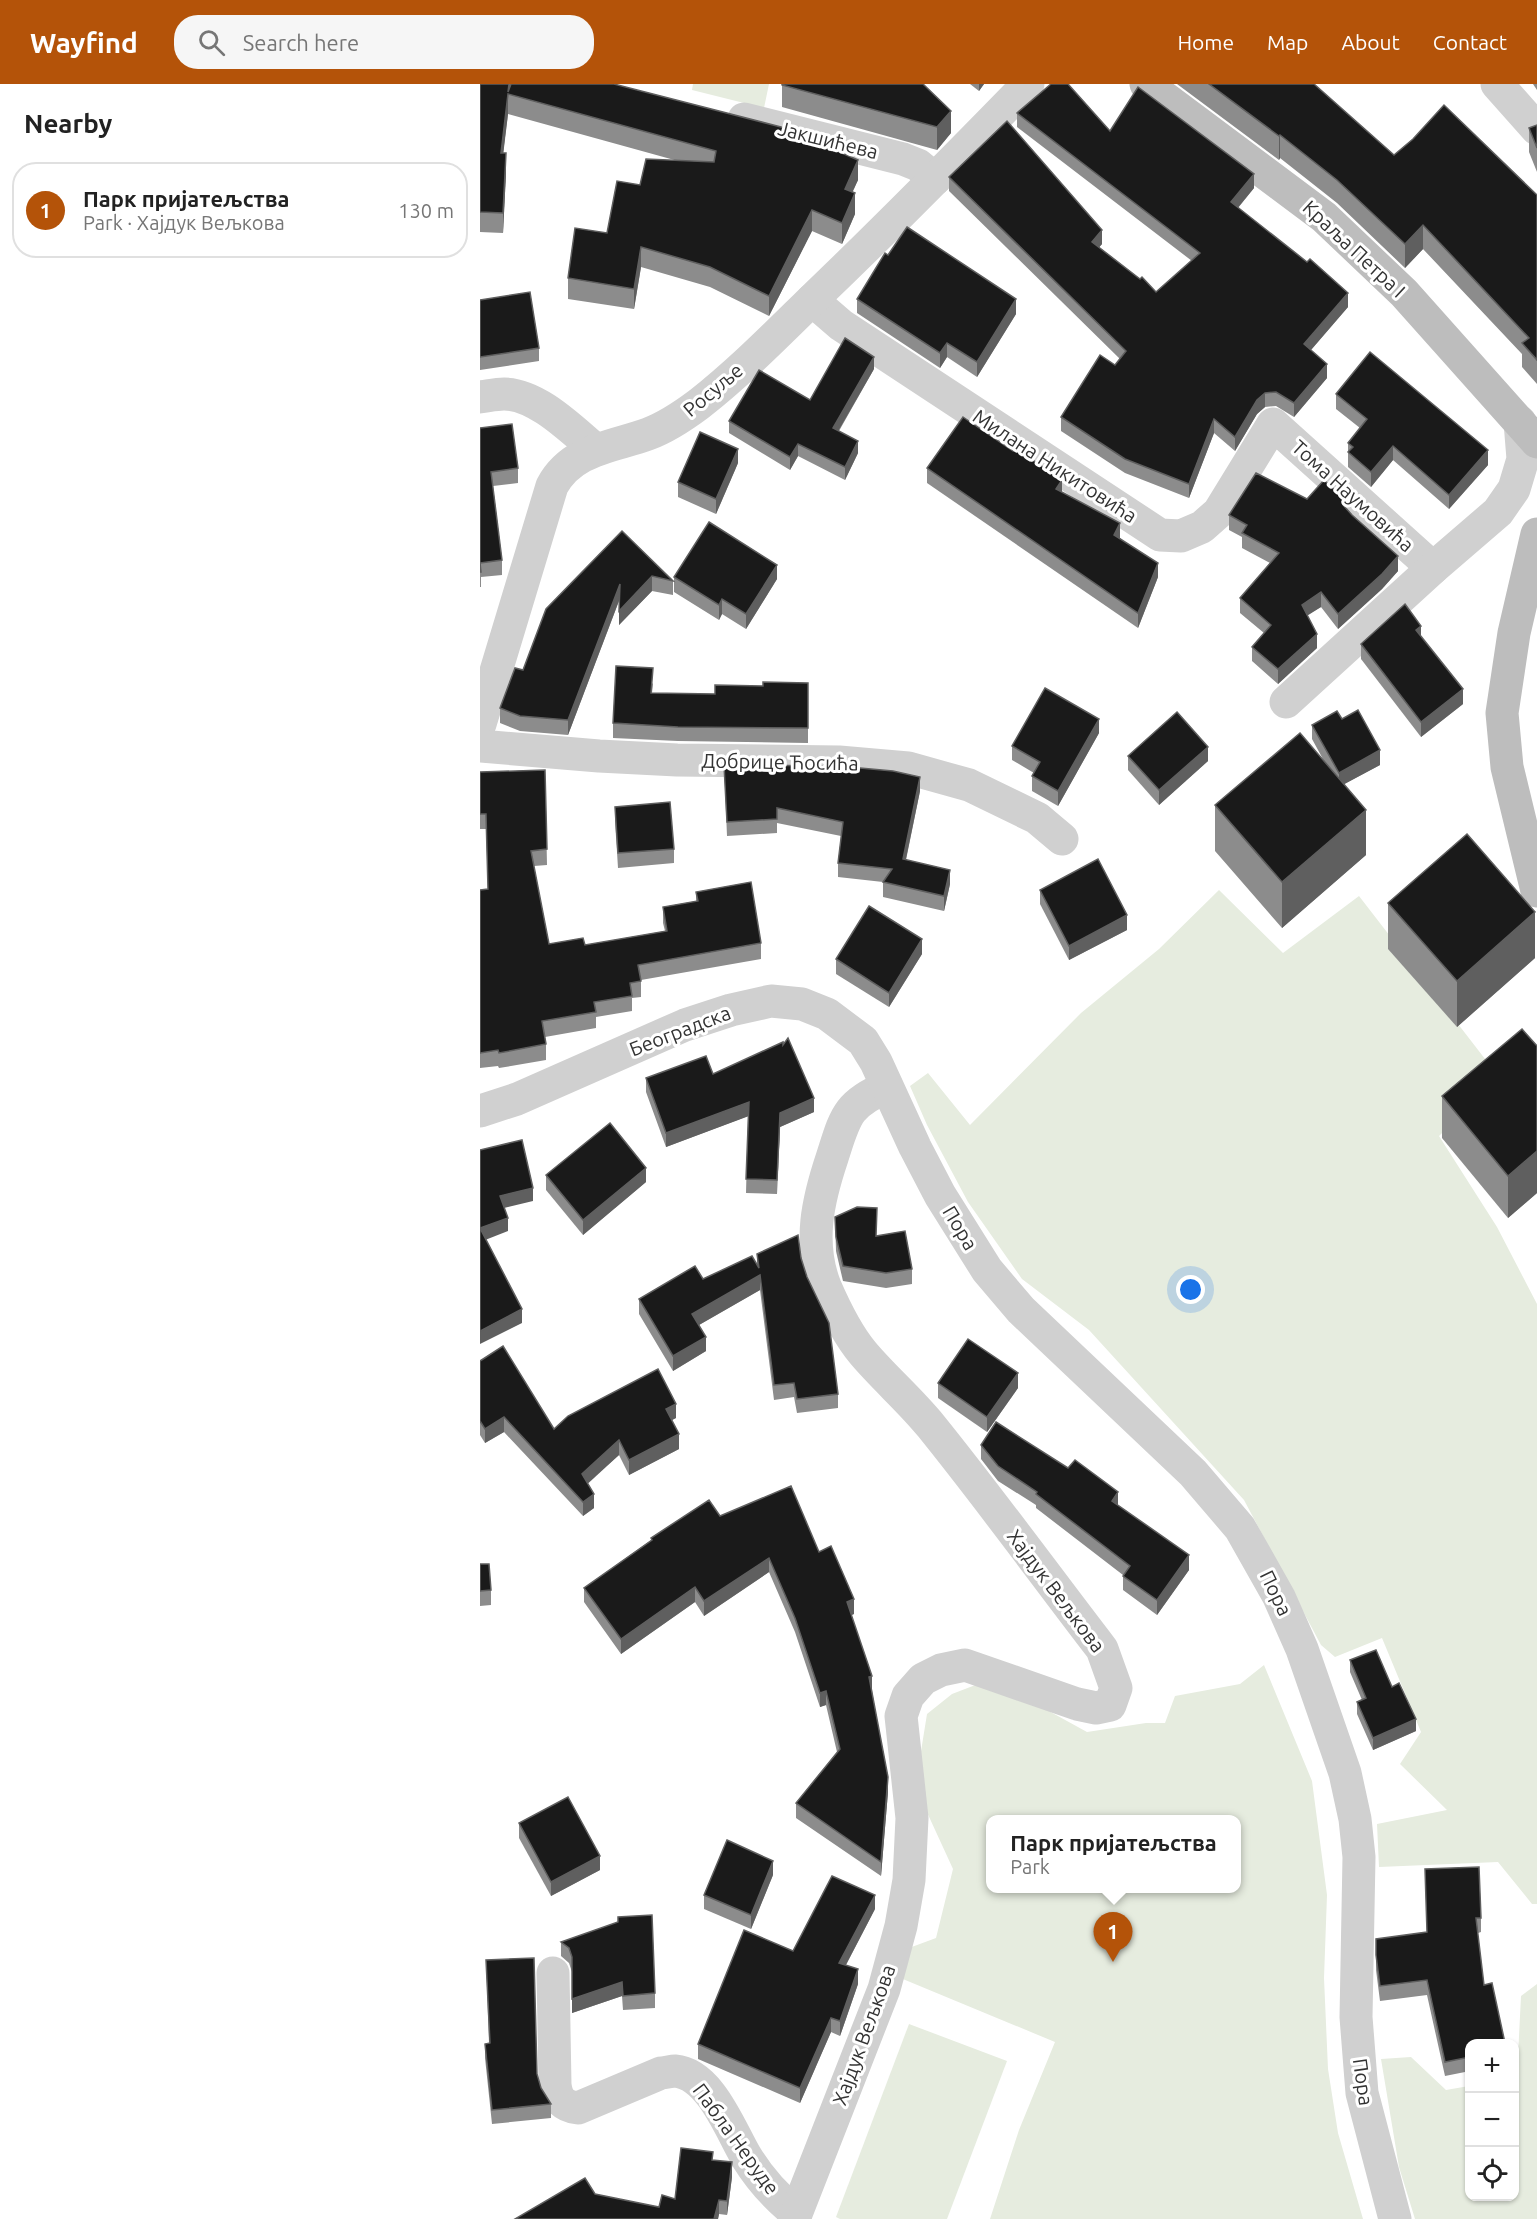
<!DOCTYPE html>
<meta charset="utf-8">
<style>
:root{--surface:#fff;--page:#f6f6f6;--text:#222;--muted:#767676;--line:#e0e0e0;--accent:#b45309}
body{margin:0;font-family:Ubuntu,sans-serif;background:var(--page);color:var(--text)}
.controls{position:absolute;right:18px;bottom:18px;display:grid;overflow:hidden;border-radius:12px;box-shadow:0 2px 4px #0004}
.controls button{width:54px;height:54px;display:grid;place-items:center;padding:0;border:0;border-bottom:2px solid var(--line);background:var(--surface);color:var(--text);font:30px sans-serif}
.you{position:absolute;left:711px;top:1206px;width:21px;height:21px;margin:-15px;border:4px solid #fff;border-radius:50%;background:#1a73e8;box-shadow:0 0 0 9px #1a73e833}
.badge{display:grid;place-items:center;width:39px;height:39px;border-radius:50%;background:var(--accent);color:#fff;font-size:20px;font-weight:700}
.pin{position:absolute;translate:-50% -50px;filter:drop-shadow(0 2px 3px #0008)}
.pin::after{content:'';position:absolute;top:32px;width:21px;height:18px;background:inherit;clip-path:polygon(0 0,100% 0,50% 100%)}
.popup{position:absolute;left:506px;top:1731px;width:255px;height:78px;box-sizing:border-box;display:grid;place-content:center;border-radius:12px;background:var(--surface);filter:drop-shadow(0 2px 4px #0005);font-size:20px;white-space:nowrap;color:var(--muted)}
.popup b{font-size:22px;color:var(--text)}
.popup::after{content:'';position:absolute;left:50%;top:100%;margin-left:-12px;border:12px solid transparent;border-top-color:var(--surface)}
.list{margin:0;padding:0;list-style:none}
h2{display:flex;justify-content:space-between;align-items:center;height:78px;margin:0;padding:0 24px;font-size:26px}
h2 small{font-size:20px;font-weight:400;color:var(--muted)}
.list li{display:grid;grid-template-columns:39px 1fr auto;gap:18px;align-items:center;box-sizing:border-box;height:96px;margin:0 12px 12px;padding:0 12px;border:2px solid var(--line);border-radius:24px}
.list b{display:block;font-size:22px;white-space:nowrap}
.list p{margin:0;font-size:20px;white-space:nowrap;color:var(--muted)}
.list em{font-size:20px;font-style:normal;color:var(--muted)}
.icon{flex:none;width:33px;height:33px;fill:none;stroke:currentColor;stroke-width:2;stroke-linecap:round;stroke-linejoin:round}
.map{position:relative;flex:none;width:1057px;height:2135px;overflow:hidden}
header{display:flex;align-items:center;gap:36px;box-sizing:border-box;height:84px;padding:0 30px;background:var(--accent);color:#fff}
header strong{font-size:28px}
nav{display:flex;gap:33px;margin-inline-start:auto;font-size:21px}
.search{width:420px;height:54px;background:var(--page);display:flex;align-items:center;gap:15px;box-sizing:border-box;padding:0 21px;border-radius:24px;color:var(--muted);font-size:22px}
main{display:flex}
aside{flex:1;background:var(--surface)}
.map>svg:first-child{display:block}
.green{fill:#e6ecdf;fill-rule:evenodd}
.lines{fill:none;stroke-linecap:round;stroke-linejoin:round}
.minor{stroke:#d0d0d0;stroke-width:33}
.tertiary{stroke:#d0d0d0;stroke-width:33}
.secondary{stroke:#bdbdbd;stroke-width:33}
.wall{fill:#8c8c8c}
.shaded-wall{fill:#5f5f5f}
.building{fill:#1a1a1a;stroke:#5f5f5f;stroke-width:1.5}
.labels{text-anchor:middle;stroke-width:6;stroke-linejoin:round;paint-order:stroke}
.street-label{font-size:20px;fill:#333;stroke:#fff}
</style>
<header>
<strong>Wayfind</strong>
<div class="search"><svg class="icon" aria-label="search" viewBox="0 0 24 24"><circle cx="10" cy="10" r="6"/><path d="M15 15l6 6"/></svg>Search here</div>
<nav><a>Home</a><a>Map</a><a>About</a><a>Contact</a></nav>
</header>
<main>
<aside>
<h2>Nearby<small></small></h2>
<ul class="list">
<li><span class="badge">1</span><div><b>Парк пријатељства</b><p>Park · Хајдук Вељкова</p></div><em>130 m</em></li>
</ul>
</aside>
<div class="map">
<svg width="1057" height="2135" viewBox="0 0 1057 2135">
<rect width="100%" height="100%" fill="#fff"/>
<g class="green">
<polygon points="213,0 289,0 284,24 212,6"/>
<polygon points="739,806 803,869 879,812 1019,993 959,1052 1017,1143 1057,1220 1057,1820 1052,1820 1018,1778 899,1783 897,1740 967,1726 920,1680 941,1648 902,1554 855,1573 841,1561 764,1416 609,1246 542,1195 488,1118 447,1041 430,1002 448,989 490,1041 601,929 679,865"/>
<path d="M784,1581l48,116 15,114 -3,83 4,91 10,64 25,86h-373l29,-89 36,-88 -157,-65 11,-29 27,-10 17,-69 -28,-61 -7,-38 9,-56 25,-20 26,-10 36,8 73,40 59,-9h19l10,-27 65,-12zM510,1736h246v68h-246z"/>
<polygon points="1057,1900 1057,2135 935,2135 919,2083 901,1975 931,1973 966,2006 989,2002 990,2112 1034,2112 1034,1994 1037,1993 1041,1912"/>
<polygon points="429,1940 527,1977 467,2135 360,2135 356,2133"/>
</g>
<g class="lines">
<g class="minor">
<polyline points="1017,0 1057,45"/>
<polyline points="264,35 423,75 438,81 455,95"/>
<polyline points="332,216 361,241 680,451 701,452 722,443 739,428 793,340 953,484"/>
<path d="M0,313c8,-1 16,-3 24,-3 33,0 68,36 92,56"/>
<polyline points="806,618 953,484 1018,428 1034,405 1043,375 1040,338"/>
<path d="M0,640l72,-238c20,-37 60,-39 96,-52 19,-7 35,-18 51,-30 42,-33 79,-71 117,-108 72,-69 142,-140 212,-212"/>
<polyline points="0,662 119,672 197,676 359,678 428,684 489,701 557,734 582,755"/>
<path d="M73,1889l2,112c2,15 8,21 23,23l83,-35c5,0 10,-2 14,-2 36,3 56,61 72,87 13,21 29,39 49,55"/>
<path d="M314,2135l90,-230 17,-63 8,-46 3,-62 -11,-102 7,-20 15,-17 18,-9 24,-5 112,39 19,4 14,-3 6,-17 -14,-39c-57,-74 -112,-150 -171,-223 -21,-26 -47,-48 -68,-73 -16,-19 -28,-44 -38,-67 -17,-44 -7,-86 7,-128 13,-40 14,-54 55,-71"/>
</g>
<polyline class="tertiary" points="0,1027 37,1015 205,941 251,926 291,917 322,920 347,930 383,957 396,978 435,1063 460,1111 507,1186 541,1226 713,1389 760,1444 799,1513 822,1565 865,1689 875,1735 879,1773 876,1933 882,2009 915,2135"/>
<g class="secondary">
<polyline points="666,0 844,133 924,209 1057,358"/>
<polyline points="1057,450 1034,549 1022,629 1027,683 1057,807"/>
</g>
</g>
<g class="wall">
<polygon points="0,0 30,0 30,2 378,96 372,108 375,130 362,160 332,147 289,232 230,203 161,183 154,225 88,215 88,194 127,149 160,101 198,77 28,30 23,69 26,89 23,149 0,148"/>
<polygon points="302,0 443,0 471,49 457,66 302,23"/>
<polygon points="490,0 504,0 499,7"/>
<polygon points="697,0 834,0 914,71 1057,111 1057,300 1042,283 1042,270 943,165 925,184 857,119 800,74 799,76"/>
<polygon points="1053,0 1057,0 1057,6"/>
<polygon points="537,29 630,47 774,104 758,124 868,223 831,266 847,294 814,333 796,322 785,323 777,330 755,367 734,349 709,414 645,389 581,347 581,333 635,281 640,275 469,107 469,93 622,160 619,163 676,208 712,177 537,43"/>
<polygon points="1057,41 1057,88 1049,68 1049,44"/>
<polygon points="377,215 536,230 497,293 467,273 460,284 377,229"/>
<polygon points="0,216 59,264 59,277 0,286"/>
<polygon points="394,285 359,347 378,369 365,396 318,372 310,386 249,349 249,337 330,316"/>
<polygon points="856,310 1008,381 969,425 913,376 891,403 868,383 868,359 880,344 856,325"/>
<polygon points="0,344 38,384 38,399 13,402 22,476 22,491 1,493 1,503 0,503"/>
<polygon points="258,379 236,430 198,413 198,398"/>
<polygon points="447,384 582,408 640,454 678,493 658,544 447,399"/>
<polygon points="827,415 867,425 918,487 902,505 858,545 841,523 827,531 837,564 798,600 772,577 772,563 784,549 760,529 760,514 790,479 762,464 762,453 749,446 749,431"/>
<polygon points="142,447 193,497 193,511 172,507 139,541 139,517 88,651 40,647 20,639 20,624 43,586"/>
<polygon points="194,493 297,495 266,545 242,530 239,536 194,508"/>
<polygon points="941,552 983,620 941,653 881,575 881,560"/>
<polygon points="173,599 172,609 235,610 283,602 328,599 328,659 198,657 133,654 133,639"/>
<polygon points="862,635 900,681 864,700 886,771 802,844 735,767 735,721 844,677 832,655 832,641"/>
<polygon points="619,649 578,722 552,707 552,692 554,689 532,676 532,662"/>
<polygon points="648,672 728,677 679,721 648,686"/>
<polygon points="244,681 440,707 426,776 470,800 464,827 403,813 403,798 358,793 358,779 361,752 297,739 297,749 247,752"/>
<polygon points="65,686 67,781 54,782 69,860 105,861 185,847 183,839 183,823 216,817 216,808 281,859 281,875 161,896 161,913 152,914 152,927 116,933 116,944 65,953 66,960 66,976 19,984 18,982 0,984 0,806 8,805 6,745 0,745 0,688"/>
<polygon points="135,723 194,765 194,779 138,784 135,737"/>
<polygon points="560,806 647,846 589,876 560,820"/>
<polygon points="908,819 1055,874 977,943 908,865"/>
<polygon points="442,870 409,923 356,890 356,875"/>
<polygon points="303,961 334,1028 300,1043 297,1110 266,1109 268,1032 186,1063 166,1008 166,994 233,990"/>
<polygon points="1057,962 1057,1109 1028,1134 962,1054 962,1012"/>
<polygon points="66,1091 166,1098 103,1151 66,1106"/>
<polygon points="355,1133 397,1152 432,1185 432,1200 406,1204 363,1197 356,1167"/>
<polygon points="277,1170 321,1174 358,1310 358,1324 317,1329 314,1313 294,1316 280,1206 219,1241 226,1267 193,1287 159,1230 159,1215 223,1195 277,1180"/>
<polygon points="0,1277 74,1345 196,1334 192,1336 199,1365 149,1391 139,1371 107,1399 114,1424 103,1432 24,1348 5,1359 0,1351"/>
<polygon points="458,1299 538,1304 507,1348 458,1314"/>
<polygon points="501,1361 638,1421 709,1486 677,1531 643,1506 643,1491 556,1424 556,1421 518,1397 501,1375"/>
<polygon points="240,1432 339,1468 374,1530 371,1531 392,1606 408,1708 401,1792 316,1734 316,1719 357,1668 346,1621 340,1623 315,1548 289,1488 224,1532 215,1518 141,1570 104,1518 104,1504 171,1456 171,1454"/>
<polygon points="0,1480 11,1506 11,1521 0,1522"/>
<polygon points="870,1576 912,1603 936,1647 893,1666 877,1630 877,1618 882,1616 870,1588"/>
<polygon points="39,1739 120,1786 71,1812 39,1754"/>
<polygon points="945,1785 1001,1834 1001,1848 998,1849 990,1959 990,1987 965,1992 947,1911 900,1917 896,1886 896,1855 947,1848"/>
<polygon points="293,1791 271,1845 224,1825 224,1811"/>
<polygon points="395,1825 366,1881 378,1900 360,1952 351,1948 320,2019 218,1975 218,1960 313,1867"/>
<polygon points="81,1858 175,1909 175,1924 143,1926 142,1912 92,1929 92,1888 89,1879 81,1872"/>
<polygon points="6,1876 57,1990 61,2004 71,2020 71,2034 12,2040 5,1974 5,1960 9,1959"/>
<polygon points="233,2076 252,2093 247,2131 239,2130 238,2135 35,2135 115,2110 179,2123 195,2115"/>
</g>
<g class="shaded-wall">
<polygon points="499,0 504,0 499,7"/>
<polygon points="28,10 28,30 21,89 21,69"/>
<polygon points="471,27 471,49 457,66 457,43"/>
<polygon points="800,51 800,74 799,76 799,52"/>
<polygon points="26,69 26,89 23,149 23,129"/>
<polygon points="378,76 378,96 365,125 365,105"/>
<polygon points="774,90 774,104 751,132 751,118"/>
<polygon points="375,109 375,130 362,160 362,139"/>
<polygon points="332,126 332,147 289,232 289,212"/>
<polygon points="943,141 943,165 925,184 925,160"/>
<polygon points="622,146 622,160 612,172 612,158"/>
<polygon points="161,163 161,183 154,225 154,205"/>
<polygon points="868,209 868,223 824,274 824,260"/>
<polygon points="536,215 536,230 497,293 497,278"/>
<polygon points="467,259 467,273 460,284 460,269"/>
<polygon points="394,273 394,285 353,356 353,344"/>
<polygon points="847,280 847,294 814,333 814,319"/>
<polygon points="785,309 785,323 777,330 755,367 755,353 777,316"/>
<polygon points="734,335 734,349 709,414 709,400"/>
<polygon points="378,357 378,369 365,396 365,383"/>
<polygon points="318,360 318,372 310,386 310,373"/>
<polygon points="913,362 913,376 891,403 891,388"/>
<polygon points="258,365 258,379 236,430 236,415"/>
<polygon points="1008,366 1008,381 969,425 969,411"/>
<polygon points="582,396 582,410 576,405"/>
<polygon points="640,439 640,454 634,465 634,451"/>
<polygon points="918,472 918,487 902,505 858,545 858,530"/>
<polygon points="678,479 678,493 658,544 658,529"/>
<polygon points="297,481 297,495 266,545 266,530"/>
<polygon points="172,492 172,507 139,541 139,527"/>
<polygon points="140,500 140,514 88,651 88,636"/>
<polygon points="841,508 841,523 822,535 822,521"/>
<polygon points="242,515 242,530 239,536 239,521"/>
<polygon points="941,542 941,556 936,546"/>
<polygon points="837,550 837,564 798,600 798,585"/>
<polygon points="983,605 983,620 941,653 941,638"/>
<polygon points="619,635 619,649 578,722 578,707"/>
<polygon points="728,663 728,677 679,721 679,706"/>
<polygon points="900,666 900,681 859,703 859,689"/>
<polygon points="440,693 440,707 423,789 423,775"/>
<polygon points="886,726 886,771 802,844 802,798"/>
<polygon points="470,786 470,800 464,827 464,812"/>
<polygon points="1055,828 1055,874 977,943 977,897"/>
<polygon points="647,831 647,846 589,876 589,862"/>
<polygon points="442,855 442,870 409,923 409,909"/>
<polygon points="334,1014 334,1028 300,1043 297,1110 300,1029"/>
<polygon points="269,1018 269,1032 186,1063 186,1049"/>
<polygon points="1057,1067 1057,1109 1028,1134 1028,1092"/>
<polygon points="166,1084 166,1098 103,1151 103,1136"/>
<polygon points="53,1104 53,1117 20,1125 20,1112"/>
<polygon points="28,1134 28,1147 0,1158 0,1144"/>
<polygon points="280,1191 280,1206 212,1245 212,1230"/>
<polygon points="42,1225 42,1239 0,1260 0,1247"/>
<polygon points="226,1253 226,1267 193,1287 193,1272"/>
<polygon points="538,1289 538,1304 507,1348 507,1333"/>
<polygon points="196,1320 196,1334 186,1339 186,1325"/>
<polygon points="24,1333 24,1348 5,1359 5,1345"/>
<polygon points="199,1350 199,1365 149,1391 149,1376"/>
<polygon points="139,1356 139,1371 102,1405 102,1390"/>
<polygon points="638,1408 638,1423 632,1417"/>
<polygon points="114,1410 114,1424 103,1432 103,1418"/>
<polygon points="709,1471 709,1486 677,1531 677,1516"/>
<polygon points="289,1474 289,1488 224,1532 224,1517"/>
<polygon points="215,1503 215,1518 141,1570 141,1555"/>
<polygon points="374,1515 374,1530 367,1533 367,1518"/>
<polygon points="392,1592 392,1606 389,1607 389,1593"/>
<polygon points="346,1607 346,1621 340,1623 340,1609"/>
<polygon points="936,1635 936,1647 893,1666 893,1654"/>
<polygon points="408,1693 408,1708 401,1792 401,1778"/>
<polygon points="120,1772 120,1786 71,1812 71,1798"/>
<polygon points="293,1777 293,1791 271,1845 271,1831"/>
<polygon points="395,1811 395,1825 359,1894 359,1879"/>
<polygon points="378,1885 378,1900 360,1952 360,1937"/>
<polygon points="142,1898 142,1912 92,1929 92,1915"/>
<polygon points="351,1934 351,1948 320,2019 320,2004"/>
<polygon points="252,2078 252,2093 247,2131 247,2117"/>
<polygon points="239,2116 239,2130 238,2135 234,2135"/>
</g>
<g class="building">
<polygon points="0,0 29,0 28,8 31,0 134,0 301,43 378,76 365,105 375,109 362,139 332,126 289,212 230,183 161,163 154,205 88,194 95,144 127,149 137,97 160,101 166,75 234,78 236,67 28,10 21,69 26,69 23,129 0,128"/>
<polygon points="302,0 443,0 471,27 457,43 302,1"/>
<polygon points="571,0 588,0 630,47 658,3 774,90 751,118 827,178 830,175 868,209 824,260 847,280 814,319 796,308 785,309 777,316 755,353 734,335 709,400 645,375 581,333 620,271 635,281 646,267 469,93 527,37 622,146 612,158 660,195 662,193 676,208 720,169 537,29"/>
<polygon points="729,0 834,0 914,71 933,55 964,21 1057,111 1057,276 1042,259 1049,254 943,141 925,160 857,96 800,51 799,52"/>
<polygon points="1057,41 1057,64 1049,44"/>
<polygon points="427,143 536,215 497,278 467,259 460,269 377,215 405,169 408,171"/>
<polygon points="50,208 59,264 0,273 0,216"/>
<polygon points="365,254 394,273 353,344 378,357 365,383 318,360 310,373 249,337 279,286 330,316"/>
<polygon points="890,268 1008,366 969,411 913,362 891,388 868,368 873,363 868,359 887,335 856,310"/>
<polygon points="483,333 533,367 535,364 582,396 576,405 640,439 634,451 678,479 658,529 447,384"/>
<polygon points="32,340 38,384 11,388 22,476 0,479 1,488 0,488 0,344"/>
<polygon points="220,348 258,365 236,415 198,398"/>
<polygon points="776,389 827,415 844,396 867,417 864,422 872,431 918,472 902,490 858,530 841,508 822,521 837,550 798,585 772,563 791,541 760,514 799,469 762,449 767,441 749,431"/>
<polygon points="229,438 297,481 266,530 242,515 239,521 194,493"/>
<polygon points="142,447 193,497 172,492 139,527 140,500 88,636 40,632 20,624 35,584 43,586 66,525"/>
<polygon points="925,520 941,542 936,546 983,605 941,638 881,560"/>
<polygon points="136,582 173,584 171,609 235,610 235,601 283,602 283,598 328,599 328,644 198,643 133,639"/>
<polygon points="565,604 619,635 578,707 552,692 560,678 532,662"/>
<polygon points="878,626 900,666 859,689 832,641 857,627 862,635"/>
<polygon points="697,628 728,663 679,706 648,672"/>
<polygon points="820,649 886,726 802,798 735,721"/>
<polygon points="244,681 358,682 413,687 440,693 423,775 470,786 464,812 403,798 412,785 358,779 363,738 297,724 297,735 247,738"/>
<polygon points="65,686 67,765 51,767 69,860 103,854 105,861 187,847 183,823 218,817 216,808 271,798 281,859 158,881 161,897 150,899 152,912 114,918 116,928 62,937 66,960 19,969 18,966 0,969 0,806 8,805 6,730 0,730 0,688"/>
<polygon points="190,718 194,765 138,769 135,723"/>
<polygon points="987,750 1055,828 977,897 908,819"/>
<polygon points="618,775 647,831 589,862 560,806"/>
<polygon points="389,822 442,855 409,909 356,875"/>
<polygon points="1042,945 1057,962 1057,1067 1028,1092 962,1012"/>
<polygon points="308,954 334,1014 300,1029 297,1096 266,1095 269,1018 186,1049 166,994 226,972 233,990 303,958 303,961"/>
<polygon points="130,1039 166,1084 103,1136 66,1091"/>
<polygon points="42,1056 53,1104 20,1112 28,1134 0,1144 42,1225 0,1247 0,1066"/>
<polygon points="377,1123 397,1124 396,1152 425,1147 432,1185 406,1189 363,1182 356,1153 355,1133"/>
<polygon points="318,1151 321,1174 327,1193 349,1239 358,1310 317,1315 314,1299 294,1301 280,1191 212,1230 226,1253 193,1272 159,1215 215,1182 223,1195 272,1172 279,1184 277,1170"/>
<polygon points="488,1255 538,1289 507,1333 458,1299"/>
<polygon points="23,1262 74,1345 88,1332 178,1285 196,1320 186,1325 199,1350 149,1376 139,1356 102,1390 114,1410 103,1418 24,1333 5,1345 0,1337 0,1277"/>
<polygon points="516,1338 588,1384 595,1376 638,1408 632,1417 709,1471 677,1516 643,1492 650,1482 556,1410 557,1408 518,1382 501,1361"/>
<polygon points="311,1402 339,1468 351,1462 374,1515 367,1518 392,1592 389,1593 408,1693 401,1778 316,1719 360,1665 346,1607 340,1609 315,1534 289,1474 224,1517 215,1503 141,1555 104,1504 172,1456 171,1454 229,1416 240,1432"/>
<polygon points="0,1480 9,1480 11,1506 0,1507"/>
<polygon points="896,1566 912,1603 919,1599 936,1635 893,1654 877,1618 886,1614 870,1576"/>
<polygon points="88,1713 120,1772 71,1798 39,1739"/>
<polygon points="247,1756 293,1777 271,1831 224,1811"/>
<polygon points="999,1783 1001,1834 996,1834 1004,1901 1012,1899 1025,1959 990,1959 990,1973 965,1978 947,1896 900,1902 896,1871 896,1855 947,1848 945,1785"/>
<polygon points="352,1792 395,1811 359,1879 378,1885 360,1937 351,1934 320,2004 218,1960 264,1846 313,1867"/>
<polygon points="172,1831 175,1909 143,1912 142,1898 92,1915 92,1873 89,1864 81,1858 138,1838 138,1833"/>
<polygon points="54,1874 57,1990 61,2004 71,2020 12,2026 5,1960 10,1959 6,1876"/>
<polygon points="201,2064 233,2068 232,2076 252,2078 247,2117 239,2116 234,2135 35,2135 105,2094 115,2110 179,2123 182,2111 195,2115"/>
</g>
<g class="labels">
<g class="street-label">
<text transform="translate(348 56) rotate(14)" y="7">Јакшићева</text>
<text transform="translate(874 165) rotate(43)" y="7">Краља Петра I</text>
<text transform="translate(233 306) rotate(-40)" y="7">Росуље</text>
<text transform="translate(575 382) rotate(33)" y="7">Милана Никитовића</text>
<text transform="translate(873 412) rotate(42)" y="7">Тома Наумовића</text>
<text transform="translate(300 678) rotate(1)" y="7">Добрице Ћосића</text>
<text transform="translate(200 947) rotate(-21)" y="7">Београдска</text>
<text transform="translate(480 1144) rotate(59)" y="7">Пора</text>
<text transform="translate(576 1507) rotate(53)" y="7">Хајдук Вељкова</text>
<text transform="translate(796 1509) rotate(64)" y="7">Пора</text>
<text transform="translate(384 1951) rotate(-70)" y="7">Хајдук Вељкова</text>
<text transform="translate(883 1998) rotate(82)" y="7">Пора</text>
<text transform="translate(256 2055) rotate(54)" y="7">Пабла Неруде</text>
</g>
</g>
</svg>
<div class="controls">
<button>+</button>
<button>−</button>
<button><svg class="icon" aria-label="locate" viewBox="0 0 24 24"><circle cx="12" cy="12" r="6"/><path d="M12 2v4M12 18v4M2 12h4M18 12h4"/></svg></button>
</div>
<div class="you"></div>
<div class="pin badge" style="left:633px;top:1878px">1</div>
<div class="popup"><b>Парк пријатељства</b>Park</div>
</div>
</main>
